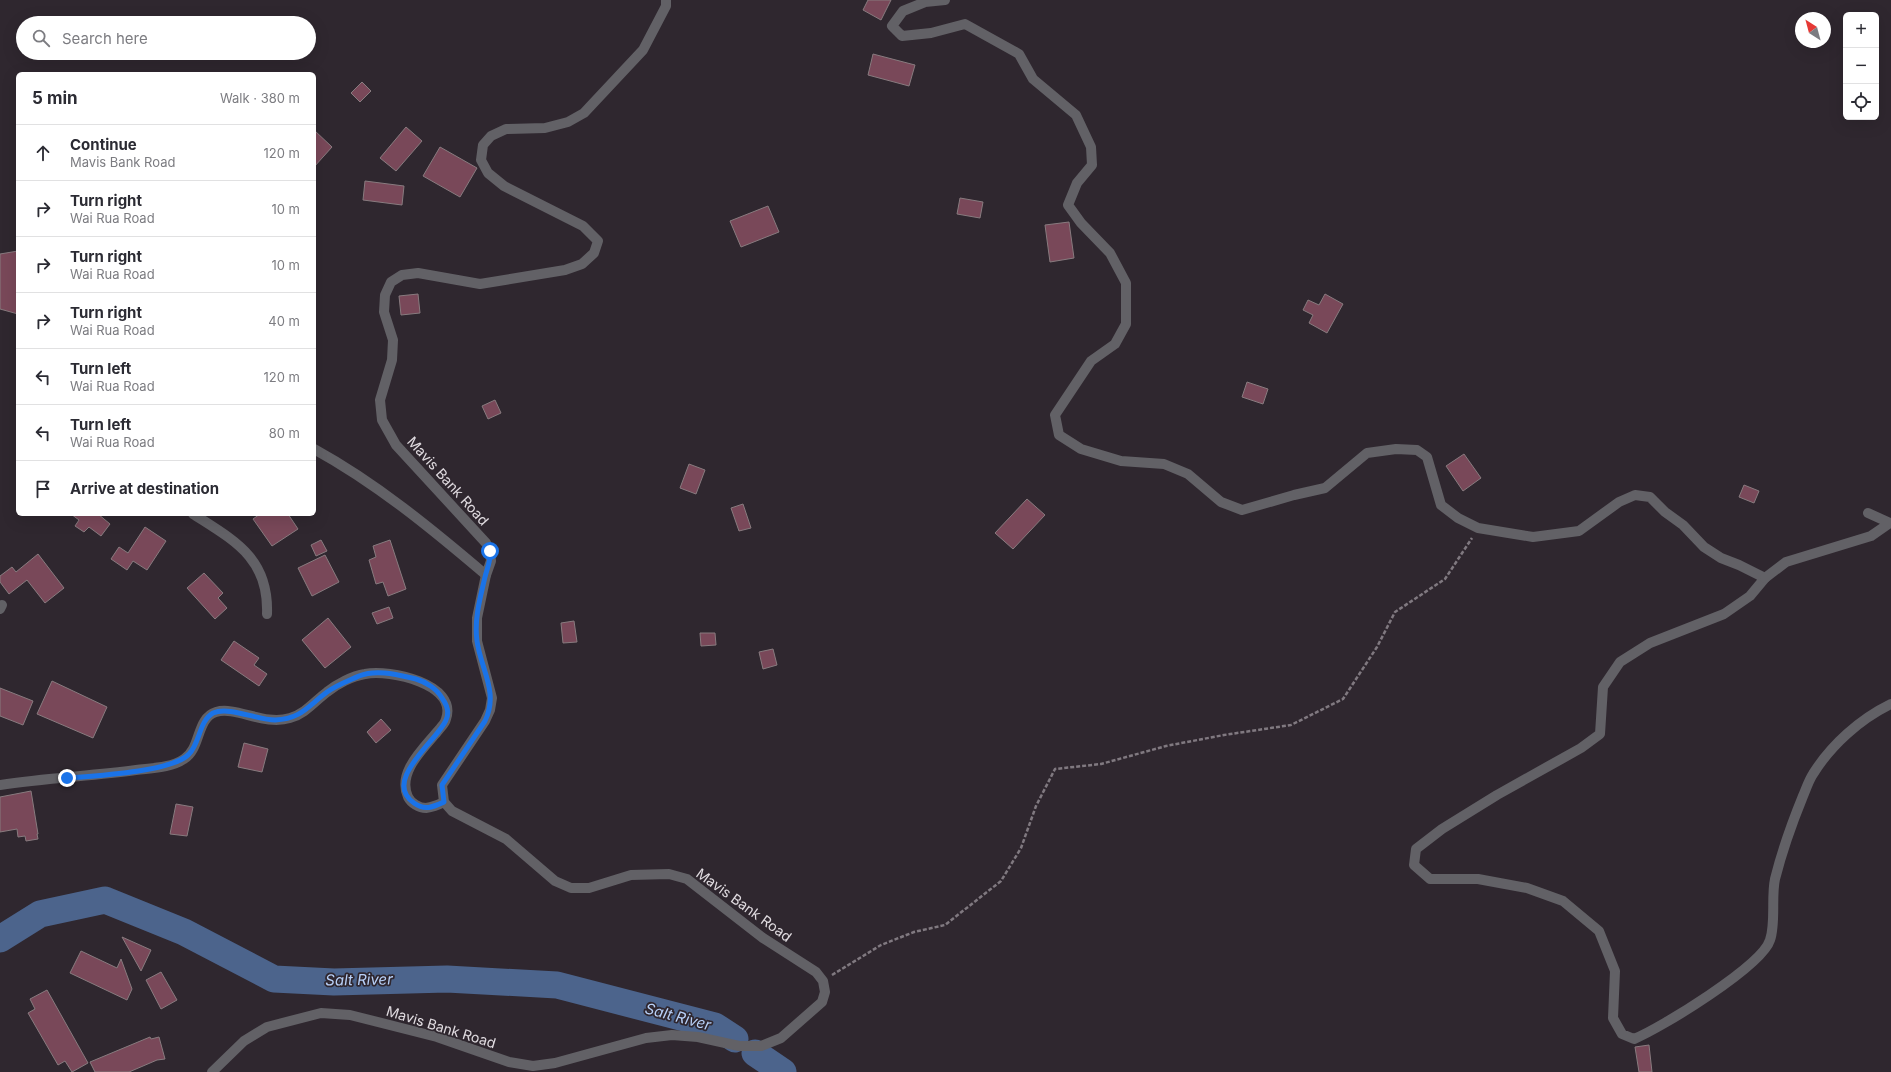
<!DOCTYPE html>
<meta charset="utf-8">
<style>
:root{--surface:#fff;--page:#f2f2f3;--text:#2b2b33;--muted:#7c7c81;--line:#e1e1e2}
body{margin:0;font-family:Inter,sans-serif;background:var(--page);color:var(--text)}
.controls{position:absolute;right:12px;top:12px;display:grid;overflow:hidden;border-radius:6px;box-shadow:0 4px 16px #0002}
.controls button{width:36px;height:36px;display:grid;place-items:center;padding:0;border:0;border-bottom:1px solid var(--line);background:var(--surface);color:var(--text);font:20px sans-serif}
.compass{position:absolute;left:1795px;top:12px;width:36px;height:36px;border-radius:50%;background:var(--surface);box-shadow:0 4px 16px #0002;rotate:324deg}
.stop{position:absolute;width:12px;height:12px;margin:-9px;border:3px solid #1a73e8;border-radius:50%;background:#fff}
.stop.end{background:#1a73e8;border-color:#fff;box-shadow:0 1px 4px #0008}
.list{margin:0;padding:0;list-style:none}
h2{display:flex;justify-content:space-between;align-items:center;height:52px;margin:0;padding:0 16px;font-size:17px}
h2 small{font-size:13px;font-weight:400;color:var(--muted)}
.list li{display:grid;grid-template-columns:26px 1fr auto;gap:12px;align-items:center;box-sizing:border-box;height:56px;padding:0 16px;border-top:1px solid var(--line)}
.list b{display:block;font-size:15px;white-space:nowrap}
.list p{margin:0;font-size:13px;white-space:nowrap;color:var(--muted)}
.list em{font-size:13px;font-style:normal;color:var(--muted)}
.icon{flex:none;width:22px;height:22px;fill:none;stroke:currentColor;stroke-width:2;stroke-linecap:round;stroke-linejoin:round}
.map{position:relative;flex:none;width:1891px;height:1072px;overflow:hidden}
.search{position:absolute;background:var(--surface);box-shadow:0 4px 16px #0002;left:16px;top:16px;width:300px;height:44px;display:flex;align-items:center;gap:10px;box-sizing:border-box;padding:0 14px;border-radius:22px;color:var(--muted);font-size:15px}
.panel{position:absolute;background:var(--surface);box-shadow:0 4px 16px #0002;left:16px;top:72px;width:300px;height:444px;border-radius:6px}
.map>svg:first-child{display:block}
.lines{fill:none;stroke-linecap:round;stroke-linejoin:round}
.river{stroke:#4c648c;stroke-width:27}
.building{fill:#794859;stroke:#887b7f}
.path{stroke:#807980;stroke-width:2.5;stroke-dasharray:4 2;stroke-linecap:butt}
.minor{stroke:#626166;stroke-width:10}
.route{stroke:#1a73e8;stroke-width:5}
.labels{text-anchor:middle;stroke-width:3.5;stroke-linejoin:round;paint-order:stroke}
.street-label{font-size:14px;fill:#e0dbe0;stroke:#2f272f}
.water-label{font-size:15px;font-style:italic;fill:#b8d0f7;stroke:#2f272f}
</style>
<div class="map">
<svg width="1891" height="1072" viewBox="0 0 1891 1072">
<rect width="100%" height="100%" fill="#2f272f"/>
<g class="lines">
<g class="river">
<polyline points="0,939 40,914 105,900 184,932 274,979 334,982 447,979 557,985 715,1026 735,1039"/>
<polyline points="755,1053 783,1072"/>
</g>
</g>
<g class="building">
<polygon points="868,0 891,0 881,20 863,10"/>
<polygon points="873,54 915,65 909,86 868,75"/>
<polygon points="362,82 371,91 360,102 351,93"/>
<polygon points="406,127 422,141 396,171 380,158"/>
<polygon points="314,130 332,147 314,167"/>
<polygon points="440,147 477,168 460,197 423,176"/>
<polygon points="365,181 404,186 402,205 363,200"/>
<polygon points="960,198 983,202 980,218 957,214"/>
<polygon points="768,206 779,232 741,247 730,221"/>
<polygon points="1069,222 1074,258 1050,262 1045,225"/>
<polygon points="18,251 18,314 0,309 0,254"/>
<polygon points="418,294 420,313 401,315 399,296"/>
<polygon points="1325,294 1343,304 1327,333 1309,323 1313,315 1303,310 1308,300 1319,305"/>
<polygon points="1247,382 1268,389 1263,404 1242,397"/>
<polygon points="495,400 501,413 488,419 482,406"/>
<polygon points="1464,454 1481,478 1463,491 1446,466"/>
<polygon points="689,464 705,470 696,494 680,488"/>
<polygon points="1744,485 1759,491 1754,503 1739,497"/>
<polygon points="1027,499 1045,515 1013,549 995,533"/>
<polygon points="743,504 751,528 739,531 731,508"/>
<polygon points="71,514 98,514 110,524 101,536 89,527 84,532 75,526 79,520"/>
<polygon points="260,514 288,514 298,529 272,546 253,519"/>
<polygon points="145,527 166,541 147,570 133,561 127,570 111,559 119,547 128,553"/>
<polygon points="321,540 327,551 316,556 311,545"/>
<polygon points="390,540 406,589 388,596 383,582 376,584 369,560 376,557 373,546"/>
<polygon points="38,554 64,588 45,603 27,580 9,594 0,582 0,576 12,567 16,572"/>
<polygon points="325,555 339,582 312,596 298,568"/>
<polygon points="204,573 223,593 218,598 227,608 215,619 187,588"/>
<polygon points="389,607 393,618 377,624 372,613"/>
<polygon points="328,618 351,647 325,668 302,640"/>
<polygon points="574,621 577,642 563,643 561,623"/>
<polygon points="700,633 715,633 716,645 701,646"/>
<polygon points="234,641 259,658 254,665 267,674 259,686 221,660"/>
<polygon points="773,649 777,665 763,669 759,652"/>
<polygon points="52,681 107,707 93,738 37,714"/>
<polygon points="0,688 33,701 23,725 0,716"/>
<polygon points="381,719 391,730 376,743 367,732"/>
<polygon points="244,743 268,749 262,772 238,767"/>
<polygon points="31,791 38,834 37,834 38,839 26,841 25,836 18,837 17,829 0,832 0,797"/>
<polygon points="176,804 193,807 187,836 170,834"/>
<polygon points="122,937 151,950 141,971"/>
<polygon points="81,951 117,968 121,959 132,989 127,1000 70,973"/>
<polygon points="161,972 177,1000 161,1009 146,980"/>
<polygon points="47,990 88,1063 72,1072 65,1061 58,1065 28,1013 35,1009 30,999"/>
<polygon points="150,1037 151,1039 159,1037 165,1059 157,1060 129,1072 95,1072 90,1062"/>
<polygon points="1649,1045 1652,1072 1639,1072 1635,1047"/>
</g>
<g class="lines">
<polyline class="path" points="832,975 881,945 914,932 945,925 1001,881 1021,848 1036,806 1055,769 1101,764 1166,746 1224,735 1291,725 1343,699 1377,647 1395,612 1445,579 1472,538"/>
<g class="minor">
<path d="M945,0l-20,2 -22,9 -11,15 10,10 29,-3 34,-9 54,30 14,25 43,36 15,32 1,18 -15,18 -9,22 13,18 29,30 16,30v41l-11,20 -24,17 -36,54 4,20 22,14 40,12 43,3 24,10 33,28 21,8 52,-15 31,-7 42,-35 29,-4 21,1 10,7 14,48 17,13 20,10 55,9 46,-6 40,-29 16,-7 15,2 15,15 18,13 21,22 17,11 18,7 26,13 -15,18 -26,18 -74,29 -30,19 -17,25 -3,47 -19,14 -84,47 -55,34 -26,20 -2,16 16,14h48l49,9 36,13 36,30 16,40 -2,47 9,16 12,5c27,-11 128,-73 136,-99 6,-17 1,-43 5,-61 7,-28 17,-56 28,-83 3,-7 6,-16 10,-22 18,-29 47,-55 78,-70"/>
<path d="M314,449c62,34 118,80 172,126"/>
<path d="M193,514c42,27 76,44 74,100"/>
<polyline points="1765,578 1786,562 1871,536 1890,523 1868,513"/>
<polyline points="0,609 2,605"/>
<path d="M0,785c45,-7 91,-9 136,-15 16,-2 35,-2 48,-11 17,-10 12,-41 32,-47 20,-6 48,14 74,6 15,-4 25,-17 37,-26 10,-8 25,-16 38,-18 25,-5 93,10 81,45 -1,5 -6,9 -9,13 -15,18 -40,41 -29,65 3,6 11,11 18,11 7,-1 12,-3 18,-6"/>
<polyline points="212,1072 244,1041 267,1027 321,1013 350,1015 437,1037 509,1062 533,1066 555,1063 646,1038 672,1035 698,1037 739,1046 761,1046 781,1038 822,1002 825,992 823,981 816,972 763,938 687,879 669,874 631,875 589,888 571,888 555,881 506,839 452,811 444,802 442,785 485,721 490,710 492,698 477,641 477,618 486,575 491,561 490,551 486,543 396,445 382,420 380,400 392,360 393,340 384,312 385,295 391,282 402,275 418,273 480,284 565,270 582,264 594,253 598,241 583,226 504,186 488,173 481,160 483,145 491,136 506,129 545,128 568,122 584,113 643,50 666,6 666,0"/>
</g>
</g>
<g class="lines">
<path class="route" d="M67,778c26,-2 106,-6 122,-24 11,-11 10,-33 24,-41 16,-7 44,7 62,7 26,-1 33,-14 52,-28 10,-7 21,-11 32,-16 18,-7 39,-1 57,3 10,3 21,10 26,19 5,7 8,14 4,22 -8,20 -65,61 -32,83 11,8 19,4 30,-1l-2,-17 43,-64c14,-29 -4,-51 -8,-80 -3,-21 3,-43 8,-64 2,-9 6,-16 5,-26"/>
</g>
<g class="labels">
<g class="street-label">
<text transform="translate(448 481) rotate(48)" y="5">Mavis Bank Road</text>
<text transform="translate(744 905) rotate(36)" y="5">Mavis Bank Road</text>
<text transform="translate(441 1027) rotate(17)" y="5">Mavis Bank Road</text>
</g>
<g class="water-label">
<text transform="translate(359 980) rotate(-1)" y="5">Salt River</text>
<text transform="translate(678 1017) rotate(15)" y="5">Salt River</text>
</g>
</g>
</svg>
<div class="controls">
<button>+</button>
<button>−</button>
<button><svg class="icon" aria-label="locate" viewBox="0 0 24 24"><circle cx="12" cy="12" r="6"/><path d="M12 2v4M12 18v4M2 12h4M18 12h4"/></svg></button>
</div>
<svg class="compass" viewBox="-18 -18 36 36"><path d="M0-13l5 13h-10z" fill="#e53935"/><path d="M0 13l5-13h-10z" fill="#7c7c81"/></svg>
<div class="stop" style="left:490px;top:551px"></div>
<div class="stop end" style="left:67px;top:778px"></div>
<div class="search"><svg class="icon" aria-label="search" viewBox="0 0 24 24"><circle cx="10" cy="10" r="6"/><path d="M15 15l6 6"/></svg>Search here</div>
<section class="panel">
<h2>5 min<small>Walk · 380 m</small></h2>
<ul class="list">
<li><svg class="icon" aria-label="ahead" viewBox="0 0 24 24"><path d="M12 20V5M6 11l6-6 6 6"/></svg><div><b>Continue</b><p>Mavis Bank Road</p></div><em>120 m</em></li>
<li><svg class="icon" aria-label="right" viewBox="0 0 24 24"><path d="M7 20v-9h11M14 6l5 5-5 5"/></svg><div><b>Turn right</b><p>Wai Rua Road</p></div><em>10 m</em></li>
<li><svg class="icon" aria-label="right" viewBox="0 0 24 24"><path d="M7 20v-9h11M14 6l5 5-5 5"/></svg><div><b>Turn right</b><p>Wai Rua Road</p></div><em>10 m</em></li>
<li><svg class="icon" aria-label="right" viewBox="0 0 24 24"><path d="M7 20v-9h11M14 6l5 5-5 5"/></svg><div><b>Turn right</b><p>Wai Rua Road</p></div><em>40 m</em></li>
<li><svg class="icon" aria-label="left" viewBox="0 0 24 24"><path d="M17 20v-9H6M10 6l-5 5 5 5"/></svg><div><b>Turn left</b><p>Wai Rua Road</p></div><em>120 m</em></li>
<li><svg class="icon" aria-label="left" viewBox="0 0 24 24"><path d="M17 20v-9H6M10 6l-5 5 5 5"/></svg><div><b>Turn left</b><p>Wai Rua Road</p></div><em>80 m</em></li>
<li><svg class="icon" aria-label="arrive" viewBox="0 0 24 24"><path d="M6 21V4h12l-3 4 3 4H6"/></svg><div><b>Arrive at destination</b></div></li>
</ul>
</section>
</div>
